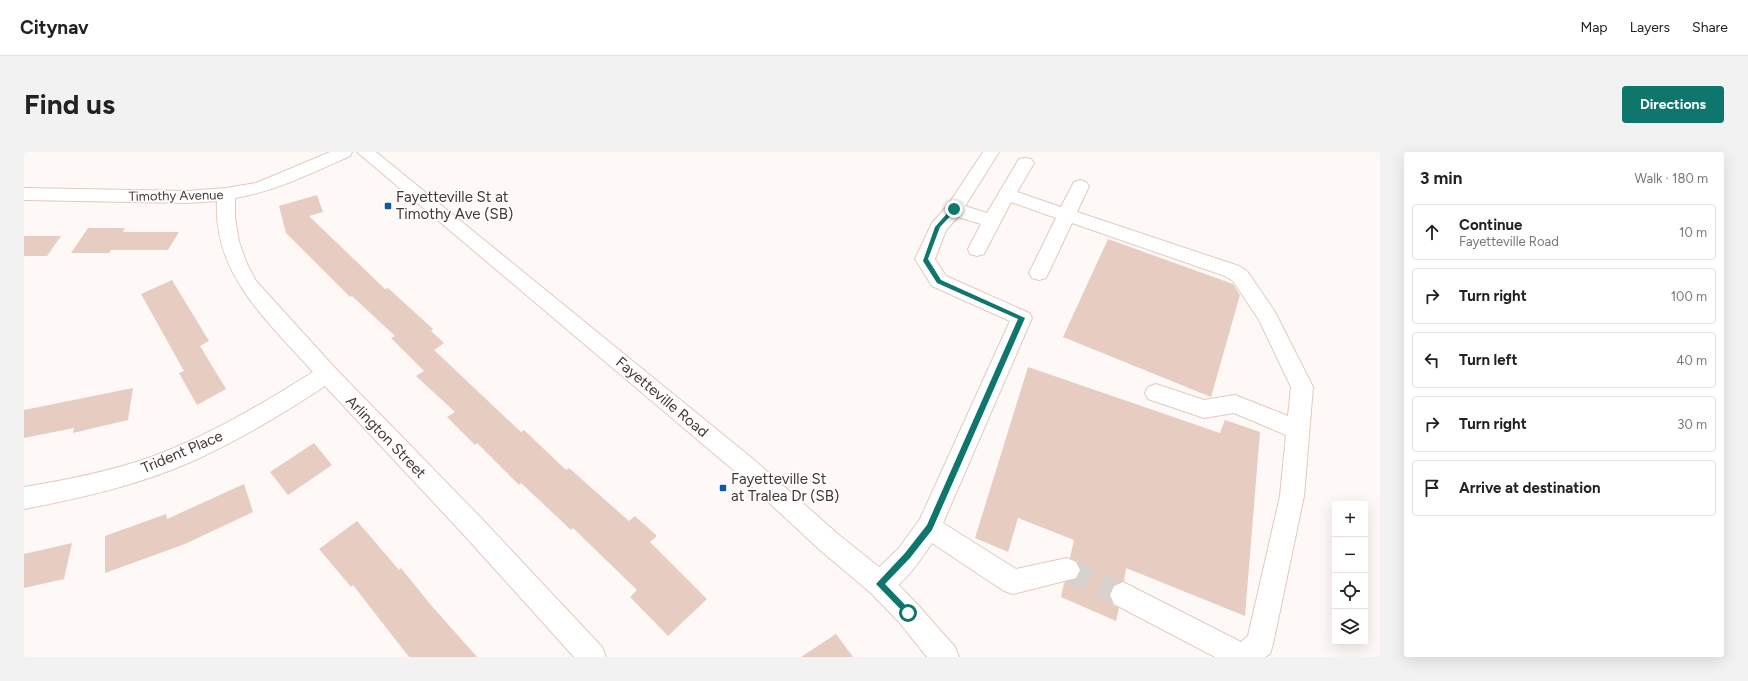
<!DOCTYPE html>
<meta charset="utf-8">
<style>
:root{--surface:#fff;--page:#f2f2f2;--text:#222;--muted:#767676;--line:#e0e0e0;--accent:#0f766e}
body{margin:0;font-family:Figtree,sans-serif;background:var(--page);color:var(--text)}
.controls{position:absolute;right:12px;bottom:12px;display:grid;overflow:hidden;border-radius:4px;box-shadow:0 4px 16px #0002}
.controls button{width:36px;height:36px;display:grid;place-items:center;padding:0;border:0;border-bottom:1px solid var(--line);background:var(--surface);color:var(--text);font:20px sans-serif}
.stop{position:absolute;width:12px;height:12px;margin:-9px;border:3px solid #0f766e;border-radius:50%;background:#fff}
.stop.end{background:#0f766e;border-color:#fff;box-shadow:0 1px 4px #0008}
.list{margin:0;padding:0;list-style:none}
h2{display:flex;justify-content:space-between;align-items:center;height:52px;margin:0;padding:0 16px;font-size:17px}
h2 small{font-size:13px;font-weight:400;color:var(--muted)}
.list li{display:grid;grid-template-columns:26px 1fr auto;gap:12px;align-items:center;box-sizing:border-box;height:56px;margin:0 8px 8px;padding:0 8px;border:1px solid var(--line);border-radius:4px}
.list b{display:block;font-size:15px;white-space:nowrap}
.list p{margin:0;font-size:13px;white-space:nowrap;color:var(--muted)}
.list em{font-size:13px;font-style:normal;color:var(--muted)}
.icon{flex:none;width:22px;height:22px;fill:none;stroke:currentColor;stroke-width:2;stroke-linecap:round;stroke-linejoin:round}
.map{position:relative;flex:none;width:1356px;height:505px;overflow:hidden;border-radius:4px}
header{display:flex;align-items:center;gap:24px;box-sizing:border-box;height:56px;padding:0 20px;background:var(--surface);border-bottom:1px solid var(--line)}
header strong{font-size:19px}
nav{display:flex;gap:22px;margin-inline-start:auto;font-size:14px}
.intro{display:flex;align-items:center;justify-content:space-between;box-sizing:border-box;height:96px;padding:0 24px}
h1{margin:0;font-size:28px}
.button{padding:10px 18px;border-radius:4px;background:var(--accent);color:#fff;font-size:14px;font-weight:700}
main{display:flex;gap:24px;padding:0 24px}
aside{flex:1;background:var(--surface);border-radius:4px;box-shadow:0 4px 16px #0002}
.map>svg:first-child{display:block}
.building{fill:#e7ccc1}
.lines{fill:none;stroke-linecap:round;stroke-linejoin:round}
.minor-tunnel{stroke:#d8d2cf;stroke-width:24;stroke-dasharray:24 12;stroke-linecap:butt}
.minor-casing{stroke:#e3c9be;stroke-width:2}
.major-casing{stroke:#e3c9be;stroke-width:2}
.minor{fill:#fff;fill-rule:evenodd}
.major{fill:#fff;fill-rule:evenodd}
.route{fill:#0f766e}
.poi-dot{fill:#0a5aa8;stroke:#fff;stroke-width:1.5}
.labels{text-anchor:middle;stroke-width:3.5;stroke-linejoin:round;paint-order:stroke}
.far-street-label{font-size:13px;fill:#423833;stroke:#fff}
.poi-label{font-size:15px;fill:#423833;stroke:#fff;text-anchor:start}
.street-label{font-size:15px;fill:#423833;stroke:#fff}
</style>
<header>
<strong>Citynav</strong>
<nav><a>Map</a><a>Layers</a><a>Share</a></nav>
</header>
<div class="intro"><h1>Find us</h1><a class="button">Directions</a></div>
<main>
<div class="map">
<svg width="1356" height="505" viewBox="0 0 1356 505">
<rect width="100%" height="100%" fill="#fef8f6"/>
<g class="building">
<polygon points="293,43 299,60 285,64 361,137 364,136 409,177 407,179 420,191 410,198 497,280 500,278 542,318 545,316 605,369 611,364 633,384 626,390 683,447 644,484 606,445 613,438 549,376 547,378 497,331 495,333 453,291 451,293 423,265 431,260 392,224 400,219 367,186 371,184 328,144 326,145 262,81 255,54"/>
<polygon points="64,76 101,76 99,80 155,80 144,98 87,98 85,101 47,101"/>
<polygon points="0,84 37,84 23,104 0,104"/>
<polygon points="1084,87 1209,132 1216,143 1187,245 1039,185"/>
<polygon points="148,128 185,189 176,194 202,237 173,253 155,221 160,219 117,142"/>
<polygon points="1004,215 1196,281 1201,268 1236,280 1221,464 1102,416 1100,429 1089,433 1085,442 1089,453 1095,456 1092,469 1037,445 1040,431 1052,427 1057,419 1053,409 1046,406 1050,388 994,366 984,400 951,386"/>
<polygon points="109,236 104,268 49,281 50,276 0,286 0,258"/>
<polygon points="290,291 308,313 264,343 246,320"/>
<polygon points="220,332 229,360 161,392 81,421 81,384 142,362 143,367"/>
<polygon points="333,369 375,418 377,416 406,452 453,505 385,505 329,433 327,435 295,397"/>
<polygon points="48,391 40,427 0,436 0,402"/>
<polygon points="812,482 829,505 777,505"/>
</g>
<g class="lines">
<polyline class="minor-tunnel" points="1043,418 1099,443"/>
<defs>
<g id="minor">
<path d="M306,0h22l-2,4c-38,17 -74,35 -115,42v20l4,24 8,22 9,17 79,87 147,151 120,128 4,10h-32l-110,-122 -139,-149c-42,28 -86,54 -132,75 -54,24 -111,37 -169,48v-22c44,-7 88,-16 130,-31 56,-21 108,-52 159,-84 -45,-51 -100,-97 -96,-171l-30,2 -163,-3v-12l163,3 39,-3 30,-5z"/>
<path d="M959,0h16l-34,54 22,7 32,-54 6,-1 6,1 3,4 -17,29 44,15 13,-25 6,-2 6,2 3,4 -12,26 162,54 8,5 28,41 38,75 -9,109 -31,148 -3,10 -5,3h-50l-101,-53 -4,-9 4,-9 9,-4 118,60 7,-6 32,-140 6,-61 -52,-22 -30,5 -56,-19 -3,-6 3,-6 8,-3 48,16 31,-5 53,21 3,-29 -32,-67 -26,-39 -8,-5 -153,-53 -26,55 -7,2 -7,-2 -3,-5 27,-55 -45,-16 -27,52 -7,2 -7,-2 -2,-5 13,-25 -23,-7 -12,13 -11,29 11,17 83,37 3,5 -89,205 73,46 51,-11 9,4 4,8 -4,8 -63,16 -9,-3 -72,-48c-13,19 -30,45 -52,53l-9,-3 -4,-9 4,-9 28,-27 21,-29 90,-198 -78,-35 -17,-27 17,-36 16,-18z"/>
</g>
<polygon id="major" points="333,0 352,0 729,307 815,383 865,423 893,452 931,495 935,505 903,505 875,470 847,441 797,399 713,321"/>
</defs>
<use href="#minor" class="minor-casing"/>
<use href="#major" class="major-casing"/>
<use href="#minor" class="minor"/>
<use href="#major" class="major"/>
</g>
<polygon class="route" points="928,56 933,57 916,75 904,107 917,128 1001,166 908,378 886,406 861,432 887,459 888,461 884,465 852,432 881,401 903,373 994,167 913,131 899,109 911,75"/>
<g class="poi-dot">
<rect x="360" y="50" width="8" height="8" rx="2"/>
<rect x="695" y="332" width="8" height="8" rx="2"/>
</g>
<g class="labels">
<g class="far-street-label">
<text transform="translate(152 43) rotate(-1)" y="5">Timothy Avenue</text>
</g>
<g class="poi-label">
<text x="372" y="50">Fayetteville St at<tspan x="372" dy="17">Timothy Ave (SB)</tspan></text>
<text x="707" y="332">Fayetteville St<tspan x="707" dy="17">at Tralea Dr (SB)</tspan></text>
</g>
<g class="street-label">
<text transform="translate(638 245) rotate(40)" y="5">Fayetteville Road</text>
<text transform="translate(362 285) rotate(46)" y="5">Arlington Street</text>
<text transform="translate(158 300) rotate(-23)" y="5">Trident Place</text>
</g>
</g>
</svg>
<div class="controls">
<button>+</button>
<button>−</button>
<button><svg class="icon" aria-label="locate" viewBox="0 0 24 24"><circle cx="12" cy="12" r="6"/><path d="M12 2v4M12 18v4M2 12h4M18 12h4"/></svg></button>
<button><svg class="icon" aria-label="layers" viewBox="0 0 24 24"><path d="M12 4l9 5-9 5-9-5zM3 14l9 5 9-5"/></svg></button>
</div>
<div class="stop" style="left:884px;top:461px"></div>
<div class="stop end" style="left:930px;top:57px"></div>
</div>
<aside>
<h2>3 min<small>Walk · 180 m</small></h2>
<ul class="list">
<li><svg class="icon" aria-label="ahead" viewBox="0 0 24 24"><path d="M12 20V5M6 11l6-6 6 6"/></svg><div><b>Continue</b><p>Fayetteville Road</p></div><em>10 m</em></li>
<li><svg class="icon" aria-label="right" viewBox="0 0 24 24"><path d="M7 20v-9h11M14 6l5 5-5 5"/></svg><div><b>Turn right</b></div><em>100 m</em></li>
<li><svg class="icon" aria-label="left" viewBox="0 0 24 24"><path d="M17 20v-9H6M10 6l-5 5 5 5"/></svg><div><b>Turn left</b></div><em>40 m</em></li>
<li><svg class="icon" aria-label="right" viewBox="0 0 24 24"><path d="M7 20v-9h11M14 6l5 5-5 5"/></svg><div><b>Turn right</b></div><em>30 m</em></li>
<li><svg class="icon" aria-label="arrive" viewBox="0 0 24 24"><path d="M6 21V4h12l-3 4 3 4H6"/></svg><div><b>Arrive at destination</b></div></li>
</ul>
</aside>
</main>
